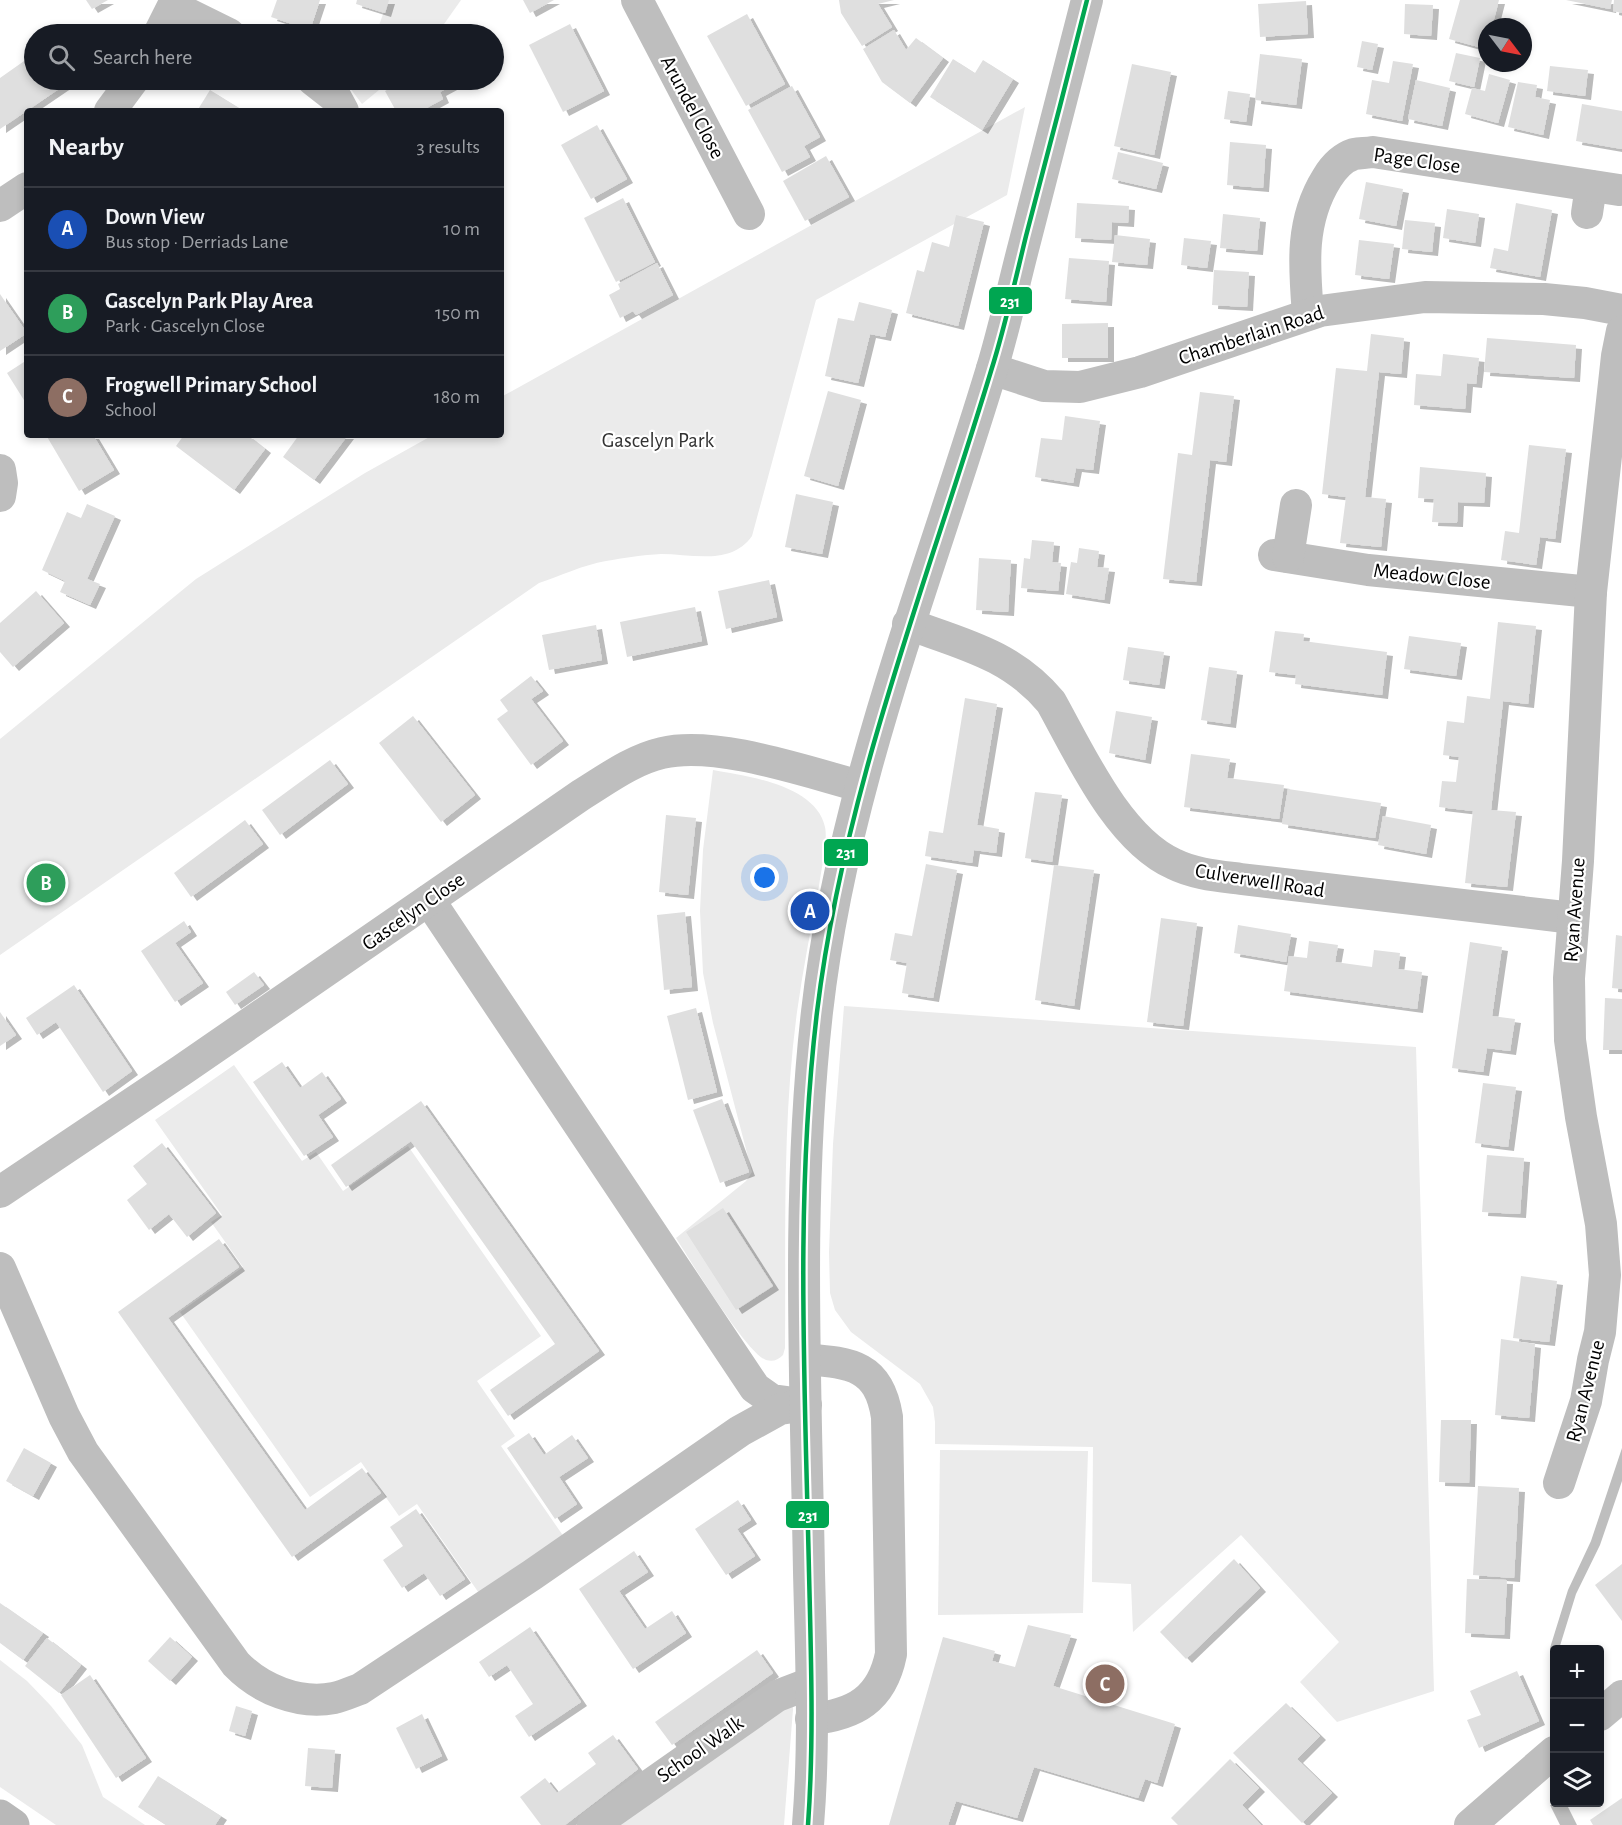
<!DOCTYPE html>
<meta charset="utf-8">
<style>
:root{--surface:#171b24;--page:#242831;--text:#f1f3f6;--muted:#9ea1a6;--line:#363941;--accent:#2563eb}
body{margin:0;font-family:"Alegreya Sans",sans-serif;background:var(--page);color:var(--text)}
.controls{position:absolute;right:18px;bottom:18px;display:grid;overflow:hidden;border-radius:6px;box-shadow:0 3px 9px #0003}
.controls button{width:54px;height:54px;display:grid;place-items:center;padding:0;border:0;border-bottom:2px solid var(--line);background:var(--surface);color:var(--text);font:30px sans-serif}
.compass{position:absolute;left:1478px;top:18px;width:54px;height:54px;border-radius:50%;background:var(--surface);box-shadow:0 3px 9px #0003;rotate:122deg}
.you{position:absolute;left:765px;top:878px;width:21px;height:21px;margin:-15px;border:4px solid #fff;border-radius:50%;background:#1a73e8;box-shadow:0 0 0 9px #1a73e833}
.badge{display:grid;place-items:center;width:39px;height:39px;border-radius:50%;background:var(--accent);color:#fff;font-size:20px;font-weight:700}
.pin{position:absolute;translate:-50% -50%;border:3px solid #fff;box-shadow:0 2px 6px #0006}
.list{margin:0;padding:0;list-style:none}
h2{display:flex;justify-content:space-between;align-items:center;height:78px;margin:0;padding:0 24px;font-size:26px}
h2 small{font-size:20px;font-weight:400;color:var(--muted)}
.list li{display:grid;grid-template-columns:39px 1fr auto;gap:18px;align-items:center;box-sizing:border-box;height:84px;padding:0 24px;border-top:2px solid var(--line)}
.list b{display:block;font-size:22px;white-space:nowrap}
.list p{margin:0;font-size:20px;white-space:nowrap;color:var(--muted)}
.list em{font-size:20px;font-style:normal;color:var(--muted)}
.icon{flex:none;width:33px;height:33px;fill:none;stroke:currentColor;stroke-width:2;stroke-linecap:round;stroke-linejoin:round}
.map{position:relative;flex:none;width:1622px;height:1825px;overflow:hidden}
.search{position:absolute;background:var(--surface);box-shadow:0 3px 9px #0003;left:24px;top:24px;width:480px;height:66px;display:flex;align-items:center;gap:15px;box-sizing:border-box;padding:0 21px;border-radius:33px;color:var(--muted);font-size:22px}
.panel{position:absolute;background:var(--surface);box-shadow:0 3px 9px #0003;left:24px;top:108px;width:480px;height:330px;border-radius:6px}
.map>svg:first-child{display:block}
.green{fill:#ebebeb}
.water{fill:#bebebe}
.building{fill:#dfdfdf;filter:url(#shadow)}
.lines{fill:none;stroke-linecap:round;stroke-linejoin:round}
.minor{stroke:#bebebe;stroke-width:32}
.secondary{stroke:#b8b8b8;stroke-width:33}
.bus-1-casing{stroke:#fff;stroke-width:9}
.bus-1{stroke:#00a651;stroke-width:4.5}
.labels{text-anchor:middle;stroke-width:4.5;stroke-linejoin:round;paint-order:stroke}
.street-label{font-size:21px;fill:#000;stroke:#fff}
.park-label{font-size:21px;fill:#323232;stroke:#fff}
.line-badge{stroke:#fff;stroke-width:2}
.badge-label{font-size:16px;text-anchor:middle;font-weight:bold;fill:#fff}
</style>
<div class="map">
<svg width="1622" height="1825" viewBox="0 0 1622 1825">
<defs>
<filter id="shadow"><feDropShadow dx="6" dy="4" stdDeviation="0" flood-color="#0004"/></filter>
</defs>
<rect width="100%" height="100%" fill="#fff"/>
<g class="green">
<polygon points="388,0 461,0 437,34 376,34"/>
<polygon points="344,80 391,80 362,104"/>
<path d="M1025,107l-18,88 -191,105 -64,236c-21,30 -60,18 -91,18 -18,1 -38,4 -55,7 -23,4 -46,15 -67,22l-539,372v-216l196,-160 169,-106 68,-38h68v-38z"/>
<path d="M713,770c34,6 103,15 112,57 3,14 -4,44 -6,59 -8,42 -16,83 -22,126 -15,111 -11,224 -12,336l-2,7c-5,5 -10,7 -17,5 -19,-6 -76,-100 -90,-122l70,-57 6,-9 -39,-149 -10,-50 -3,-62 3,-61z"/>
<polygon points="844,1006 1416,1047 1434,1691 1337,1722 1300,1682 1339,1642 1241,1535 1133,1632 1131,1584 1092,1582 1093,1447 935,1444 935,1422 933,1407 920,1384 851,1332 835,1310 830,1293 829,1252 833,1144"/>
<polygon points="234,1065 302,1161 316,1152 343,1191 408,1146 541,1336 477,1381 515,1436 501,1446 564,1537 481,1596 417,1504 399,1516 361,1462 310,1497 180,1312 243,1267 211,1222 222,1215 155,1120"/>
<polygon points="940,1450 1088,1451 1083,1613 938,1615"/>
<polygon points="0,1660 27,1681 51,1706 82,1745 103,1797 145,1825 56,1825 0,1787"/>
<polygon points="789,1676 793,1709 784,1825 581,1825"/>
</g>
<g class="water">
<polygon points="1622,1448 1622,1481 1600,1545 1576,1594 1559,1649 1554,1650 1554,1698 1550,1700 1550,1648 1568,1590 1591,1541"/>
<polygon points="1566,1803 1577,1825 1560,1825 1550,1805"/>
</g>
<g class="building">
<polygon points="86,0 108,0 92,9"/>
<polygon points="277,0 320,0 310,30 271,17"/>
<polygon points="357,0 389,0 385,13 356,4"/>
<polygon points="523,0 554,0 530,13"/>
<polygon points="839,0 894,0 878,4 892,27 862,46 841,13"/>
<polygon points="1460,0 1499,0 1492,27 1487,27 1486,49 1449,39"/>
<polygon points="1566,0 1612,0 1610,9"/>
<polygon points="1614,0 1622,0 1622,13 1613,11"/>
<polygon points="1306,1 1308,34 1260,37 1258,4"/>
<polygon points="1405,4 1433,5 1431,36 1404,34"/>
<polygon points="747,14 785,84 746,106 707,36"/>
<polygon points="570,24 604,91 563,112 529,45"/>
<polygon points="894,30 906,50 916,38 943,58 910,103 882,82 863,49"/>
<polygon points="1362,41 1378,44 1372,70 1357,67"/>
<polygon points="1456,53 1480,58 1474,87 1449,81"/>
<polygon points="34,54 34,80 72,80 0,129 0,78"/>
<polygon points="1260,54 1302,59 1296,105 1255,100"/>
<polygon points="953,59 975,73 983,60 1013,79 982,130 930,97"/>
<polygon points="1393,61 1413,64 1402,121 1366,114 1372,80 1389,83"/>
<polygon points="1132,64 1171,72 1154,155 1114,146"/>
<polygon points="1550,66 1588,70 1585,96 1547,91"/>
<polygon points="1489,74 1510,80 1498,123 1465,114 1472,88 1485,91"/>
<polygon points="405,80 450,80 453,85 440,92 443,99 421,111 396,111 385,91"/>
<polygon points="1416,80 1450,88 1442,126 1408,119"/>
<polygon points="1518,82 1537,85 1535,97 1550,100 1543,135 1508,127"/>
<polygon points="792,86 820,137 804,146 810,157 782,172 748,110"/>
<polygon points="210,90 244,111 197,111"/>
<polygon points="1228,91 1250,94 1246,122 1224,119"/>
<polygon points="1582,104 1622,111 1622,149 1576,141"/>
<polygon points="597,125 627,179 591,199 561,145"/>
<polygon points="1230,142 1266,145 1263,188 1227,185"/>
<polygon points="1118,152 1163,163 1156,189 1112,179"/>
<polygon points="826,156 849,197 805,221 783,181"/>
<polygon points="1366,182 1403,189 1396,226 1359,219"/>
<polygon points="623,198 655,262 616,282 584,218"/>
<polygon points="1077,203 1129,206 1128,223 1112,222 1111,240 1075,238"/>
<polygon points="1516,203 1552,210 1540,277 1490,268 1494,248 1508,251"/>
<polygon points="1447,209 1479,214 1475,243 1443,238"/>
<polygon points="1223,214 1260,218 1257,251 1220,248"/>
<polygon points="956,215 984,222 958,326 906,313 917,270 924,272 932,242 949,247"/>
<polygon points="1405,220 1435,223 1432,252 1402,249"/>
<polygon points="1115,235 1150,239 1147,265 1112,262"/>
<polygon points="1184,238 1211,241 1207,268 1181,265"/>
<polygon points="1359,240 1394,244 1389,279 1355,275"/>
<polygon points="1069,258 1109,261 1106,302 1065,299"/>
<polygon points="657,263 673,295 636,315 633,311 620,318 609,295 620,289 618,284"/>
<polygon points="1214,270 1249,272 1247,307 1212,305"/>
<polygon points="0,294 27,333 0,351"/>
<polygon points="859,302 892,310 885,337 870,334 858,383 825,376 838,318 854,321"/>
<polygon points="1108,323 1108,358 1062,358 1062,324"/>
<polygon points="1371,334 1404,338 1401,374 1379,372 1365,497 1386,499 1381,547 1340,543 1346,497 1322,494 1336,368 1367,371"/>
<polygon points="1487,338 1576,345 1574,378 1484,372"/>
<polygon points="1443,354 1479,358 1476,384 1467,383 1465,409 1414,405 1416,374 1441,376"/>
<polygon points="27,360 27,405 7,373"/>
<polygon points="828,391 861,400 838,486 804,476"/>
<polygon points="1200,392 1234,396 1226,462 1210,460 1196,582 1163,579 1178,453 1192,455"/>
<polygon points="1065,416 1100,421 1093,470 1076,468 1073,483 1035,477 1041,438 1062,440"/>
<polygon points="46,435 93,435 114,470 79,491"/>
<polygon points="184,435 247,435 265,449 234,490 176,446"/>
<polygon points="299,435 348,435 314,480 283,457"/>
<polygon points="1529,445 1566,449 1555,539 1540,537 1536,565 1501,560 1505,531 1519,533"/>
<polygon points="1420,467 1486,473 1484,503 1458,502 1457,523 1432,522 1434,499 1418,498"/>
<polygon points="796,494 833,502 822,554 785,547"/>
<polygon points="87,504 115,516 87,579 100,584 90,605 60,592 65,581 42,570 67,512 81,518"/>
<polygon points="1032,540 1054,542 1052,562 1061,563 1058,591 1021,588 1024,558 1030,559"/>
<polygon points="1079,548 1099,551 1097,567 1109,568 1104,600 1066,594 1071,562 1077,563"/>
<polygon points="979,558 1011,560 1008,612 976,610"/>
<polygon points="769,580 777,617 726,629 718,591"/>
<polygon points="36,591 64,623 13,667 0,652 0,623"/>
<polygon points="695,607 702,641 627,657 620,622"/>
<polygon points="1498,622 1536,626 1528,704 1503,701 1491,810 1516,812 1507,887 1465,883 1473,811 1439,807 1442,781 1456,782 1459,757 1443,755 1447,721 1464,723 1467,696 1490,699"/>
<polygon points="596,625 602,660 549,670 542,635"/>
<polygon points="1275,631 1304,634 1303,641 1387,652 1382,695 1295,684 1296,675 1269,672"/>
<polygon points="1409,636 1461,643 1456,676 1404,669"/>
<polygon points="1128,647 1164,652 1159,685 1123,680"/>
<polygon points="1209,667 1237,671 1230,724 1201,720"/>
<polygon points="531,676 543,691 531,699 563,741 531,765 497,719 508,711 500,700"/>
<polygon points="965,698 997,704 977,825 999,829 996,853 974,850 972,863 925,856 929,831 943,833"/>
<polygon points="1116,711 1152,717 1145,760 1109,753"/>
<polygon points="413,716 475,795 441,822 379,743"/>
<polygon points="1191,754 1230,759 1227,778 1284,785 1279,819 1184,807"/>
<polygon points="330,760 348,784 280,835 262,810"/>
<polygon points="1288,789 1381,803 1375,838 1282,824"/>
<polygon points="1035,792 1062,795 1052,862 1025,858"/>
<polygon points="666,815 696,818 688,895 659,892"/>
<polygon points="1383,816 1431,825 1426,854 1378,845"/>
<polygon points="245,820 263,844 191,897 174,873"/>
<polygon points="926,864 957,870 933,998 902,993 907,963 890,960 895,933 912,936"/>
<polygon points="1054,865 1094,870 1074,1006 1035,1000"/>
<polygon points="685,912 692,987 664,990 657,915"/>
<polygon points="1161,918 1197,923 1183,1026 1147,1022"/>
<polygon points="184,921 191,932 175,943 203,983 175,1002 141,951"/>
<polygon points="1238,925 1291,934 1286,962 1234,953"/>
<polygon points="1616,935 1622,936 1622,989 1612,988"/>
<polygon points="1309,941 1338,945 1335,962 1372,967 1374,950 1400,953 1398,969 1422,972 1417,1009 1284,991 1289,956 1307,958"/>
<polygon points="1470,942 1502,947 1492,1016 1515,1019 1510,1051 1487,1048 1483,1072 1452,1068"/>
<polygon points="254,972 264,985 235,1005 226,992"/>
<polygon points="74,985 132,1071 103,1092 56,1022 37,1035 26,1018"/>
<polygon points="1605,998 1622,999 1622,1050 1603,1050"/>
<polygon points="696,1008 717,1092 688,1100 667,1016"/>
<polygon points="0,1012 16,1035 0,1046"/>
<polygon points="282,1062 300,1088 322,1072 341,1099 318,1115 333,1137 304,1156 253,1082"/>
<polygon points="1483,1083 1516,1087 1508,1147 1475,1143"/>
<polygon points="722,1099 749,1172 720,1183 693,1110"/>
<polygon points="421,1101 599,1351 508,1416 490,1390 555,1344 411,1141 346,1187 331,1165"/>
<polygon points="162,1143 216,1213 187,1237 169,1214 149,1230 127,1200 147,1184 133,1166"/>
<polygon points="1487,1155 1524,1158 1520,1214 1482,1212"/>
<polygon points="723,1208 773,1286 736,1310 686,1232"/>
<polygon points="219,1239 239,1267 168,1318 305,1510 362,1468 381,1493 292,1557 118,1312"/>
<polygon points="1521,1276 1557,1281 1549,1342 1513,1338"/>
<polygon points="1501,1339 1535,1344 1529,1418 1495,1415"/>
<polygon points="1441,1420 1471,1420 1469,1483 1439,1482"/>
<polygon points="529,1433 544,1455 572,1435 588,1458 559,1477 577,1504 555,1519 507,1448"/>
<polygon points="24,1448 51,1463 33,1496 6,1481"/>
<polygon points="1478,1486 1519,1488 1514,1578 1473,1575"/>
<polygon points="738,1500 751,1520 737,1529 755,1556 726,1575 695,1529"/>
<polygon points="416,1509 465,1579 440,1596 424,1573 402,1588 383,1560 403,1546 390,1527"/>
<polygon points="634,1551 648,1572 619,1591 645,1629 672,1611 686,1633 633,1669 579,1589"/>
<polygon points="1234,1559 1260,1588 1186,1659 1160,1632"/>
<polygon points="1622,1564 1622,1621 1595,1585"/>
<polygon points="1467,1579 1507,1580 1504,1635 1465,1633"/>
<polygon points="0,1603 43,1633 23,1660 0,1643"/>
<polygon points="1028,1625 1071,1635 1053,1686 1175,1724 1157,1783 1145,1779 1138,1798 1034,1767 1017,1818 956,1801 948,1825 889,1825 943,1637 995,1651 992,1661 1015,1667"/>
<polygon points="530,1627 581,1702 529,1737 515,1716 533,1704 507,1665 489,1677 479,1662"/>
<polygon points="170,1637 192,1657 170,1681 148,1661"/>
<polygon points="47,1638 81,1665 59,1693 25,1666"/>
<polygon points="757,1650 773,1673 672,1745 655,1722"/>
<polygon points="1517,1671 1539,1721 1479,1748 1467,1720 1481,1715 1470,1691"/>
<polygon points="90,1675 146,1758 116,1778 61,1695"/>
<polygon points="1286,1703 1320,1736 1297,1759 1332,1793 1302,1823 1233,1753"/>
<polygon points="236,1706 252,1711 245,1736 229,1731"/>
<polygon points="422,1714 442,1756 416,1769 396,1728"/>
<polygon points="613,1735 638,1769 565,1825 541,1825 520,1797 545,1778 557,1793 596,1764 588,1753"/>
<polygon points="308,1748 335,1750 332,1788 305,1786"/>
<polygon points="1230,1759 1259,1788 1242,1805 1261,1825 1178,1825 1171,1818"/>
<polygon points="158,1776 221,1816 215,1825 166,1825 138,1807"/>
<polygon points="1622,1798 1622,1825 1593,1825 1590,1820"/>
</g>
<g class="lines">
<g class="minor">
<polyline points="637,0 749,214"/>
<polyline points="174,7 229,34"/>
<polyline points="159,34 176,0"/>
<polyline points="313,80 336,98 343,111"/>
<polyline points="110,111 133,80"/>
<polyline points="0,206 27,188"/>
<polyline points="1587,213 1591,186"/>
<path d="M1308,314c-4,-48 -8,-93 19,-136 6,-10 15,-20 27,-24 6,-1 13,-1 19,-2l246,38"/>
<polyline points="992,369 1044,386 1080,387 1140,372 1320,311 1425,297 1544,299 1585,303 1622,310"/>
<polyline points="0,470 2,483 0,496"/>
<polyline points="1274,555 1368,570 1591,592"/>
<polyline points="1288,557 1296,505"/>
<path d="M908,624c55,20 104,31 143,78 29,52 67,137 123,162 20,10 44,12 67,15l332,39"/>
<polyline points="429,900 755,1388 772,1400 802,1404"/>
<path d="M0,1192l182,-122 399,-275c26,-16 51,-35 81,-42 54,-13 145,19 198,33"/>
<path d="M0,1268l64,148 19,36 153,212c24,25 63,41 98,34 9,-2 18,-6 26,-9l172,-114 208,-144 40,-22 26,-4"/>
<path d="M805,1359c46,4 74,6 82,58l4,237c-9,45 -36,61 -80,65"/>
<polyline points="1559,1483 1586,1401 1593,1360 1600,1332 1605,1275 1601,1224 1581,1117 1570,1040 1569,978 1578,861 1591,592 1617,356 1622,331"/>
<polyline points="1600,1715 1622,1696"/>
<polyline points="593,1825 777,1696 811,1683"/>
<path d="M808,1825c7,-84 3,-169 1,-253 -3,-187 -13,-374 8,-560 25,-222 110,-429 174,-640 13,-42 22,-85 33,-127 21,-82 42,-163 63,-245"/>
<polyline points="1470,1825 1554,1752"/>
</g>
<polyline class="secondary" points="0,1816 13,1825"/>
<defs>
<path id="bus-1" d="M808,1825c6,-84 3,-168 1,-253 -4,-186 -14,-375 8,-560 27,-222 110,-429 174,-641 14,-44 24,-90 35,-135 21,-79 41,-157 61,-236"/>
</defs>
<use href="#bus-1" class="bus-1-casing"/>
<use href="#bus-1" class="bus-1"/>
</g>
<g class="labels">
<g class="street-label">
<text transform="translate(693 107) rotate(62)" y="7">Arundel Close</text>
<text transform="translate(1417 160) rotate(8)" y="7">Page Close</text>
<text transform="translate(1251 335) rotate(-18)" y="7">Chamberlain Road</text>
<text transform="translate(1432 576) rotate(6)" y="7">Meadow Close</text>
<text transform="translate(1260 880) rotate(9)" y="7">Culverwell Road</text>
<text transform="translate(1574 910) rotate(-86)" y="7">Ryan Avenue</text>
<text transform="translate(413 911) rotate(-35)" y="7">Gascelyn Close</text>
<text transform="translate(1585 1391) rotate(-76)" y="7">Ryan Avenue</text>
<text transform="translate(700 1749) rotate(-35)" y="7">School Walk</text>
</g>
<g class="park-label">
<text x="658" y="447">Gascelyn Park</text>
</g>
</g>
<g class="line-badge">
<rect x="988" y="286" width="45" height="29" rx="6" fill="#00a651"/>
<rect x="823" y="838" width="46" height="29" rx="6" fill="#00a651"/>
<rect x="785" y="1500" width="45" height="29" rx="6" fill="#00a651"/>
</g>
<g class="badge-label">
<text x="1010" y="307">231</text>
<text x="846" y="858">231</text>
<text x="808" y="1521">231</text>
</g>
</svg>
<div class="controls">
<button>+</button>
<button>−</button>
<button><svg class="icon" aria-label="layers" viewBox="0 0 24 24"><path d="M12 4l9 5-9 5-9-5zM3 14l9 5 9-5"/></svg></button>
</div>
<svg class="compass" viewBox="-18 -18 36 36"><path d="M0-13l5 13h-10z" fill="#e53935"/><path d="M0 13l5-13h-10z" fill="#9ea1a6"/></svg>
<div class="you"></div>
<div class="pin badge" style="left:810px;top:911px;background:#1a4fb4">A</div>
<div class="pin badge" style="left:46px;top:883px;background:#2e9e5b">B</div>
<div class="pin badge" style="left:1105px;top:1684px;background:#8d6e63">C</div>
<div class="search"><svg class="icon" aria-label="search" viewBox="0 0 24 24"><circle cx="10" cy="10" r="6"/><path d="M15 15l6 6"/></svg>Search here</div>
<section class="panel">
<h2>Nearby<small>3 results</small></h2>
<ul class="list">
<li><span class="badge" style="background:#1a4fb4">A</span><div><b>Down View</b><p>Bus stop · Derriads Lane</p></div><em>10 m</em></li>
<li><span class="badge" style="background:#2e9e5b">B</span><div><b>Gascelyn Park Play Area</b><p>Park · Gascelyn Close</p></div><em>150 m</em></li>
<li><span class="badge" style="background:#8d6e63">C</span><div><b>Frogwell Primary School</b><p>School</p></div><em>180 m</em></li>
</ul>
</section>
</div>
